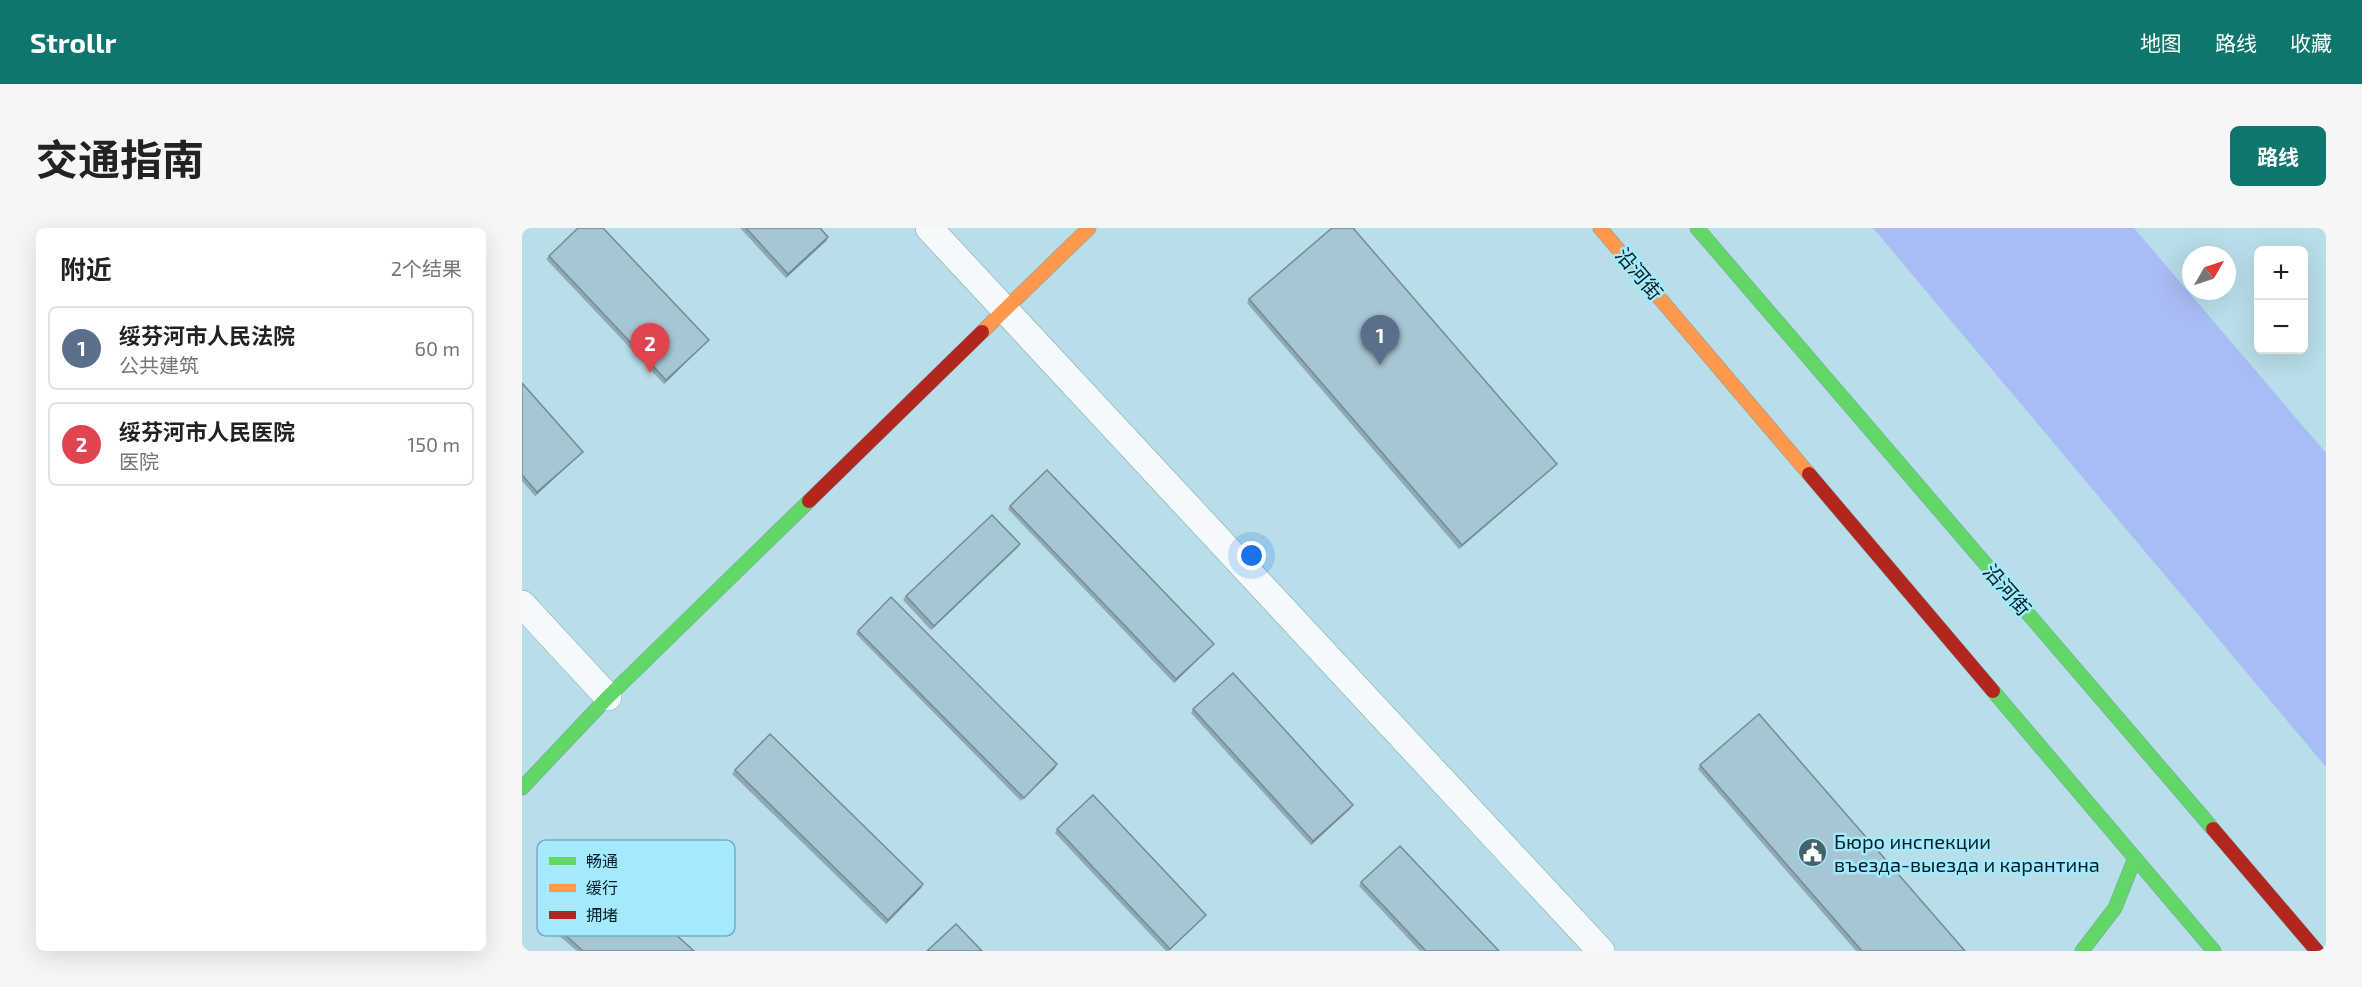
<!DOCTYPE html>
<html lang="zh">
<meta charset="utf-8">
<style>
:root{--surface:#fff;--page:#f6f6f6;--text:#222;--muted:#767676;--line:#e0e0e0;--accent:#0f766e}
body{margin:0;font-family:"Exo 2","Noto Sans SC",sans-serif;background:var(--page);color:var(--text)}
.controls{position:absolute;right:18px;top:18px;display:grid;overflow:hidden;border-radius:9px;box-shadow:0 6px 24px #0002}
.controls button{width:54px;height:54px;display:grid;place-items:center;padding:0;border:0;border-bottom:2px solid var(--line);background:var(--surface);color:var(--text);font:30px sans-serif}
.compass{position:absolute;left:1660px;top:18px;width:54px;height:54px;border-radius:50%;background:var(--surface);box-shadow:0 6px 24px #0002;rotate:51deg}
.you{position:absolute;left:730px;top:328px;width:21px;height:21px;margin:-15px;border:4px solid #fff;border-radius:50%;background:#1a73e8;box-shadow:0 0 0 9px #1a73e833}
.badge{display:grid;place-items:center;width:39px;height:39px;border-radius:50%;background:var(--accent);color:#fff;font-size:20px;font-weight:700}
.pin{position:absolute;translate:-50% -50px;filter:drop-shadow(0 2px 3px #0008)}
.pin::after{content:'';position:absolute;top:32px;width:21px;height:18px;background:inherit;clip-path:polygon(0 0,100% 0,50% 100%)}
.list{margin:0;padding:0;list-style:none}
h2{display:flex;justify-content:space-between;align-items:center;height:78px;margin:0;padding:0 24px;font-size:26px}
h2 small{font-size:20px;font-weight:400;color:var(--muted)}
.list li{display:grid;grid-template-columns:39px 1fr auto;gap:18px;align-items:center;box-sizing:border-box;height:84px;margin:0 12px 12px;padding:0 12px;border:2px solid var(--line);border-radius:9px}
.list b{display:block;font-size:22px;white-space:nowrap}
.list p{margin:0;font-size:20px;white-space:nowrap;color:var(--muted)}
.list em{font-size:20px;font-style:normal;color:var(--muted)}
.map{position:relative;flex:none;width:1804px;height:723px;overflow:hidden;border-radius:9px}
header{display:flex;align-items:center;gap:36px;box-sizing:border-box;height:84px;padding:0 30px;background:var(--accent);color:#fff}
header strong{font-size:28px}
nav{display:flex;gap:33px;margin-inline-start:auto;font-size:21px}
.intro{display:flex;align-items:center;justify-content:space-between;box-sizing:border-box;height:144px;padding:0 36px}
h1{margin:0;font-size:42px}
.button{padding:15px 27px;border-radius:9px;background:var(--accent);color:#fff;font-size:21px;font-weight:700}
main{display:flex;gap:36px;padding:0 36px}
aside{flex:1;background:var(--surface);border-radius:9px;box-shadow:0 6px 24px #0002}
.map>svg:first-child{display:block}
.water{fill:#aabcf5}
.lines{fill:none;stroke-linecap:round;stroke-linejoin:round}
.street-casing{stroke:#7a9fa8;stroke-width:28}
.fast-casing{stroke:#7a9fa8;stroke-width:15}
.slow-casing{stroke:#7a9fa8;stroke-width:15}
.jam-casing{stroke:#7a9fa8;stroke-width:15}
.street{stroke:#f4fafc;stroke-width:27}
.fast{stroke:#63d668;stroke-width:14}
.slow{stroke:#ff974d;stroke-width:14}
.jam{stroke:#b3261e;stroke-width:14}
.wall{fill:#90aab5}
.shaded-wall{fill:#758b94}
.building{fill:#a7c6d3;stroke:#758b94;stroke-width:1.5}
.labels{text-anchor:middle;stroke-width:5;stroke-linejoin:round;paint-order:stroke}
.street-label{font-size:20px;fill:#032028;stroke:#a4e9fd}
.poi-label{font-size:20px;fill:#032028;stroke:#a4e9fd;text-anchor:start}
.key{fill:#a4e9fd;stroke:#74adbd;stroke-width:1.5}
.key-label{font-size:16px;fill:#032028}
</style>
<header>
<strong>Strollr</strong>
<nav><a>地图</a><a>路线</a><a>收藏</a></nav>
</header>
<div class="intro"><h1>交通指南</h1><a class="button">路线</a></div>
<main>
<aside>
<h2>附近<small>2个结果</small></h2>
<ul class="list">
<li><span class="badge" style="background:#5c6f8a">1</span><div><b>绥芬河市人民法院</b><p>公共建筑</p></div><em>60 m</em></li>
<li><span class="badge" style="background:#e0444e">2</span><div><b>绥芬河市人民医院</b><p>医院</p></div><em>150 m</em></li>
</ul>
</aside>
<div class="map">
<svg width="1804" height="723" viewBox="0 0 1804 723">
<rect width="100%" height="100%" fill="#b8dee9"/>
<polygon class="water" points="1351,0 1612,0 1804,225 1804,539"/>
<g class="lines">
<defs>
<g id="street">
<polyline points="407,0 1079,723"/>
<polyline points="0,376 86,469"/>
</g>
<g id="fast">
<polyline points="1175,0 1691,601"/>
<polyline points="1471,463 1692,723"/>
<polyline points="0,560 86,469 287,273"/>
<polyline points="1560,723 1593,680 1613,630"/>
</g>
<g id="slow">
<polyline points="1078,0 1287,246"/>
<polyline points="460,104 567,0"/>
</g>
<g id="jam">
<polyline points="1287,246 1471,463"/>
<polyline points="287,273 460,104"/>
<polyline points="1691,601 1795,723"/>
</g>
</defs>
<use href="#street" class="street-casing"/>
<use href="#fast" class="fast-casing"/>
<use href="#slow" class="slow-casing"/>
<use href="#jam" class="jam-casing"/>
<use href="#street" class="street"/>
<use href="#fast" class="fast"/>
<use href="#slow" class="slow"/>
<use href="#jam" class="jam"/>
</g>
<g class="wall">
<polygon points="218,0 298,0 306,9 304,13 264,50"/>
<polygon points="27,28 187,112 184,115 142,156 24,31"/>
<polygon points="727,71 1035,236 1032,239 937,321 725,75"/>
<polygon points="0,155 61,224 58,227 13,268 0,253"/>
<polygon points="488,278 689,419 652,455 486,281"/>
<polygon points="495,320 409,402 381,372 384,368"/>
<polygon points="336,403 533,540 499,573 334,406"/>
<polygon points="671,481 831,577 828,581 789,617 669,485"/>
<polygon points="1178,537 1443,723 1334,723 1176,541"/>
<polygon points="213,542 399,660 364,696 210,546"/>
<polygon points="535,601 681,690 647,723 644,723 533,605"/>
<polygon points="839,654 977,723 898,723 837,658"/>
<polygon points="38,702 172,723 55,723 35,706"/>
</g>
<g class="shaded-wall">
<polygon points="306,9 304,13 264,50 266,46"/>
<polygon points="187,112 184,115 142,156 144,152"/>
<polygon points="61,224 58,227 13,268 15,264"/>
<polygon points="1035,236 1032,239 937,321 940,317"/>
<polygon points="498,316 495,320 409,402 412,398"/>
<polygon points="692,416 689,419 652,455 654,451"/>
<polygon points="535,536 533,540 499,573 502,570"/>
<polygon points="831,577 828,581 789,617 791,613"/>
<polygon points="401,656 399,660 364,696 366,692"/>
</g>
<g class="building">
<polygon points="56,0 81,0 187,112 144,152 27,28"/>
<polygon points="224,0 298,0 306,9 266,46"/>
<polygon points="810,0 831,0 1035,236 940,317 727,71"/>
<polygon points="0,155 61,224 15,264 0,247"/>
<polygon points="525,242 692,416 654,451 488,278"/>
<polygon points="470,287 498,316 412,398 384,368"/>
<polygon points="369,369 535,536 502,570 336,403"/>
<polygon points="711,445 831,577 791,613 671,481"/>
<polygon points="1237,486 1443,723 1340,723 1178,537"/>
<polygon points="248,506 401,656 366,692 213,542"/>
<polygon points="571,567 684,687 648,721 535,601"/>
<polygon points="878,618 977,723 904,723 839,654"/>
<polygon points="88,647 172,723 61,723 38,702"/>
<polygon points="434,696 460,723 405,723"/>
</g>
<defs>
<symbol id="civic-disc" viewBox="-11 -11 22 22"><circle r="9.5" fill="#42626c" stroke="#a4e9fd"/><path d="M-.6-6.5H3V-4.5H.6V-3L4-1V1h2V6H-6V1h2V-1L-.6-3ZM-1.2 2.5V6h2.4V2.5Z" fill="#fff"/></symbol>
</defs>
<g fill-rule="evenodd">
<use href="#civic-disc" x="1274" y="608" width="33" height="33"/>
</g>
<g class="labels">
<g class="street-label">
<text transform="translate(1117 46) rotate(50)" y="7">沿河街</text>
<text transform="translate(1485 362) rotate(49)" y="7">沿河街</text>
</g>
<g class="poi-label">
<text x="1312" y="621">Бюро инспекции<tspan x="1312" dy="23">въезда-выезда и карантина</tspan></text>
</g>
</g>
<rect x="15" y="612" width="198" height="96" rx="9" class="key"/>
<rect x="27" y="629" width="27" height="8" fill="#63d668"/>
<rect x="27" y="656" width="27" height="8" fill="#ff974d"/>
<rect x="27" y="683" width="27" height="8" fill="#b3261e"/>
<g class="key-label">
<text x="64" y="639">畅通</text>
<text x="64" y="666">缓行</text>
<text x="64" y="693">拥堵</text>
</g>
</svg>
<div class="controls">
<button>+</button>
<button>−</button>
</div>
<svg class="compass" viewBox="-18 -18 36 36"><path d="M0-13l5 13h-10z" fill="#e53935"/><path d="M0 13l5-13h-10z" fill="#767676"/></svg>
<div class="you"></div>
<div class="pin badge" style="left:858px;top:137px;background:#5c6f8a">1</div>
<div class="pin badge" style="left:128px;top:145px;background:#e0444e">2</div>
</div>
</main>
